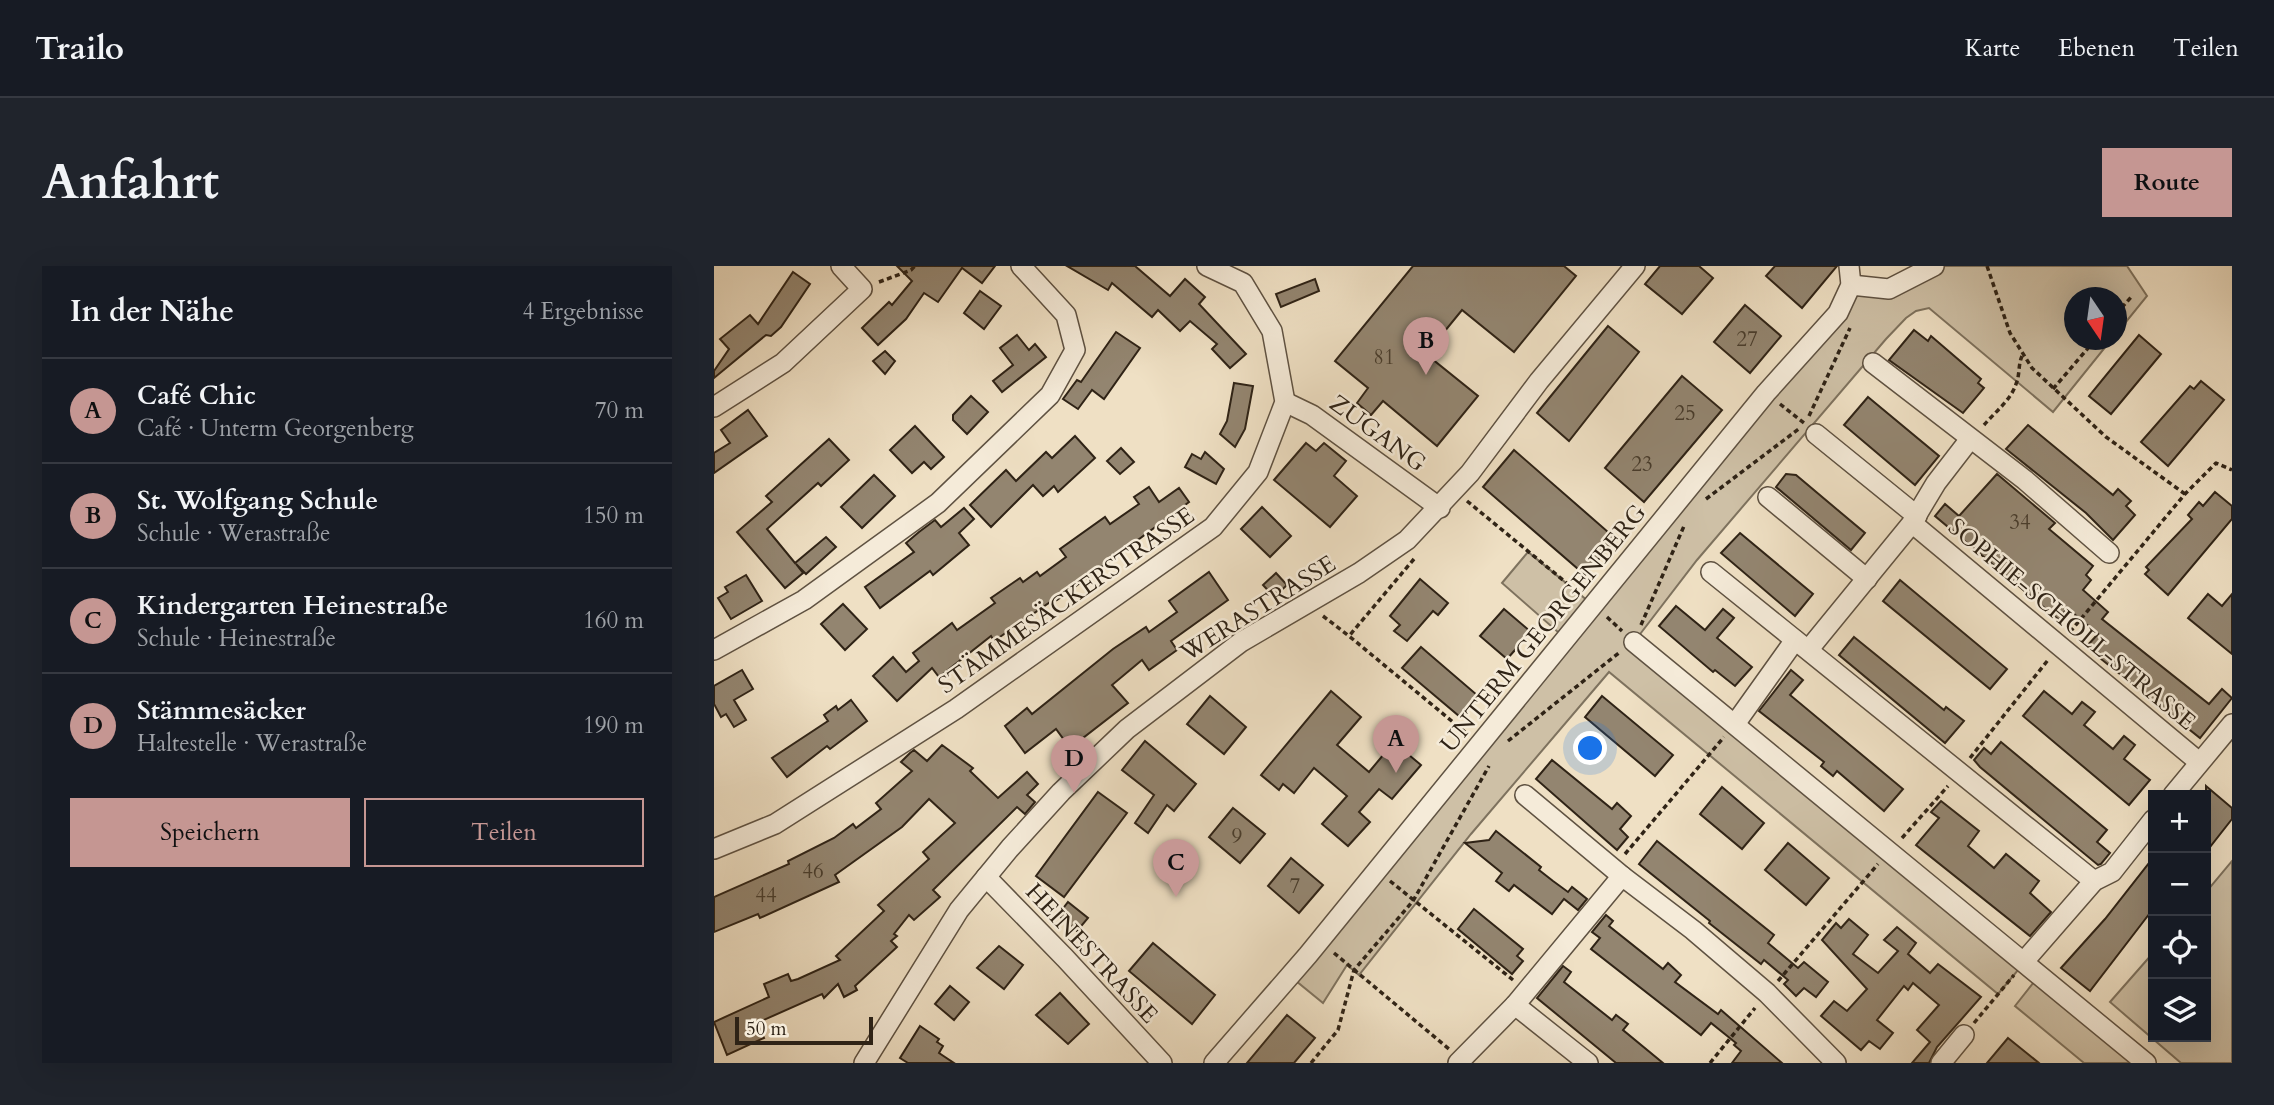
<!DOCTYPE html>
<html lang="de">
<meta charset="utf-8">
<style>
:root{--surface:#171b24;--page:#20242c;--text:#f1f3f6;--muted:#9ea1a6;--line:#363941;--accent:#c59692}
body{margin:0;font-family:Cardo,serif;background:var(--page);color:var(--text)}
.controls{position:absolute;right:21px;bottom:21px;display:grid;overflow:hidden;border-radius:0px;box-shadow:0 7px 28px #0002}
.controls button{width:63px;height:63px;display:grid;place-items:center;padding:0;border:0;border-bottom:2px solid var(--line);background:var(--surface);color:var(--text);font:35px sans-serif}
.compass{position:absolute;left:1350px;top:21px;width:63px;height:63px;border-radius:50%;background:var(--surface);box-shadow:0 7px 28px #0002;rotate:167deg}
.scale{position:absolute;left:21px;bottom:18px;width:138px;box-sizing:border-box;padding-left:7px;border:4px solid #2f2316;border-top:0;font-size:19px;line-height:24px;white-space:nowrap;color:#2f2316;-webkit-text-stroke:5px #f5ebd9;paint-order:stroke}
.you{position:absolute;left:877px;top:483px;width:24px;height:24px;margin:-18px;border:5px solid #fff;border-radius:50%;background:#1a73e8;box-shadow:0 0 0 10px #1a73e833}
.badge{display:grid;place-items:center;width:46px;height:46px;border-radius:50%;background:var(--accent);color:#111;font-size:23px;font-weight:700}
.pin{position:absolute;translate:-50% -58px;filter:drop-shadow(0 2px 4px #0008)}
.pin::after{content:'';position:absolute;top:37px;width:24px;height:21px;background:inherit;clip-path:polygon(0 0,100% 0,50% 100%)}
.list{margin:0;padding:0;list-style:none}
h2{display:flex;justify-content:space-between;align-items:center;height:91px;margin:0;padding:0 28px;font-size:30px}
h2 small{font-size:23px;font-weight:400;color:var(--muted)}
.list li{display:grid;grid-template-columns:46px 1fr auto;gap:21px;align-items:center;box-sizing:border-box;height:105px;padding:0 28px;border-top:2px solid var(--line)}
.list b{display:block;font-size:26px;white-space:nowrap}
.list p{margin:0;font-size:23px;white-space:nowrap;color:var(--muted)}
.list em{font-size:23px;font-style:normal;color:var(--muted)}
.actions{display:flex;gap:14px;padding:21px 28px}
.actions a{flex:1;padding:16px 0;border:2px solid var(--accent);border-radius:0px;text-align:center;font-size:24px;color:var(--accent)}
.actions .main{background:var(--accent);color:#111}
.icon{flex:none;width:38px;height:38px;fill:none;stroke:currentColor;stroke-width:2;stroke-linecap:round;stroke-linejoin:round}
.map{position:relative;flex:none;width:1518px;height:797px;overflow:hidden;border-radius:0px}
header{display:flex;align-items:center;gap:42px;box-sizing:border-box;height:98px;padding:0 35px;background:var(--surface);border-bottom:2px solid var(--line)}
header strong{font-size:33px}
nav{display:flex;gap:38px;margin-inline-start:auto;font-size:24px}
.intro{display:flex;align-items:center;justify-content:space-between;box-sizing:border-box;height:168px;padding:0 42px}
h1{margin:0;font-size:49px}
.button{padding:18px 32px;border-radius:0px;background:var(--accent);color:#111;font-size:24px;font-weight:700}
main{display:flex;gap:42px;padding:0 42px}
aside{flex:1;background:var(--surface);border-radius:0px;box-shadow:0 7px 28px #0002}
.map>svg:first-child{display:block}
.green{fill:#cec0a6;stroke:#7e725e;stroke-width:2}
.building{fill:#938570;stroke:#2f2316;stroke-width:2}
.lines{fill:none;stroke-linecap:round;stroke-linejoin:round}
.minor-casing{stroke:#5f5242;stroke-width:22}
.path{stroke:#2f2316;stroke-width:3.5;stroke-dasharray:5 3.5;stroke-linecap:butt}
.minor{stroke:#f5ebd9;stroke-width:19}
.labels{text-anchor:middle;stroke-width:5;stroke-linejoin:round;paint-order:stroke}
.number-label{font-size:21px;fill:#483c2c}
.street-label{font-size:24px;fill:#2f2316;stroke:#f5ebd9}
</style>
<header>
<strong>Trailo</strong>
<nav><a>Karte</a><a>Ebenen</a><a>Teilen</a></nav>
</header>
<div class="intro"><h1>Anfahrt</h1><a class="button">Route</a></div>
<main>
<aside>
<h2>In der Nähe<small>4 Ergebnisse</small></h2>
<ul class="list">
<li><span class="badge">A</span><div><b>Café Chic</b><p>Café · Unterm Georgenberg</p></div><em>70 m</em></li>
<li><span class="badge">B</span><div><b>St. Wolfgang Schule</b><p>Schule · Werastraße</p></div><em>150 m</em></li>
<li><span class="badge">C</span><div><b>Kindergarten Heinestraße</b><p>Schule · Heinestraße</p></div><em>160 m</em></li>
<li><span class="badge">D</span><div><b>Stämmesäcker</b><p>Haltestelle · Werastraße</p></div><em>190 m</em></li>
</ul>
<div class="actions"><a class="main">Speichern</a><a>Teilen</a></div>
</aside>
<div class="map">
<svg width="1518" height="797" viewBox="0 0 1518 797">
<rect width="100%" height="100%" fill="#efe0c4"/>
<filter id="stains"><feTurbulence type="fractalNoise" baseFrequency=".00286" numOctaves="4"/><feColorMatrix values="0 0 0 0 .2 0 0 0 0 .09 0 0 0 0 .02 0 0 0 .5 -.17"/></filter>
<radialGradient id="worn" r=".72"><stop offset=".6" stop-color="#630" stop-opacity="0"/><stop offset="1" stop-color="#630" stop-opacity=".3"/></radialGradient>
<g class="green">
<polygon points="1220,0 1413,0 1433,30 1403,67 1402,32 1360,32 1360,74 1397,74 1339,146 1215,42 1202,45 1192,52 1172,73 983,294 920,376 1310,697 1284,728 895,406 757,568 645,709 633,699 609,737 576,710 852,373 788,317 814,286 879,339 1134,29 1167,24"/>
<polygon points="1518,595 1518,797 1467,797 1396,736 1439,687 1439,771 1492,771 1492,626"/>
<polygon points="1320,716 1418,797 1370,797 1301,740"/>
</g>
<g class="building">
<polygon points="183,0 281,0 268,17 248,2 224,36 210,27 192,53 164,79 148,62 175,36 178,39 198,15"/>
<polygon points="353,0 421,0 456,30 471,13 491,31 485,38 532,88 516,102 498,83 503,78 476,55 466,65 444,44 438,51 398,17 394,24"/>
<polygon points="699,0 850,0 862,10 800,86 748,44 712,88 764,130 723,180 669,135 657,149 643,137 654,122 621,95"/>
<polygon points="946,0 985,0 999,12 968,48 931,18"/>
<polygon points="1061,0 1123,0 1088,42 1052,10"/>
<polygon points="79,6 96,18 67,61 57,70 52,69 0,112 0,105 15,83 6,73 36,49 44,58"/>
<polygon points="601,13 605,25 567,41 562,28"/>
<polygon points="266,25 287,40 270,63 250,47"/>
<polygon points="1031,39 1067,70 1036,107 1000,76"/>
<polygon points="894,60 925,86 855,175 823,147"/>
<polygon points="1200,64 1214,75 1217,70 1267,113 1264,117 1270,122 1249,147 1175,94"/>
<polygon points="402,66 426,82 390,133 378,124 364,143 349,133 363,114 367,116"/>
<polygon points="303,69 315,84 321,78 332,91 288,126 279,115 299,99 286,82"/>
<polygon points="1425,69 1447,88 1397,148 1375,130"/>
<polygon points="171,85 181,95 171,108 159,95"/>
<polygon points="968,110 1008,144 930,236 891,202"/>
<polygon points="1487,115 1510,134 1454,200 1427,176 1476,120 1480,123"/>
<polygon points="520,117 539,120 531,163 521,181 506,168 513,155"/>
<polygon points="257,130 274,146 253,168 239,154 239,149"/>
<polygon points="1154,131 1225,190 1201,219 1130,159"/>
<polygon points="34,144 53,170 0,207 0,187 16,177 7,164"/>
<polygon points="1314,159 1399,229 1404,223 1417,235 1412,240 1421,249 1399,274 1372,247 1292,183"/>
<polygon points="201,160 230,191 217,203 210,196 198,207 176,184"/>
<polygon points="361,170 381,192 344,226 340,220 329,230 319,219 277,261 256,239 292,204 302,215 332,186 338,192"/>
<polygon points="115,173 135,194 107,220 104,217 53,263 81,297 112,271 122,281 92,308 82,298 89,307 71,322 23,266 58,236 52,230"/>
<polygon points="592,177 602,185 610,177 632,195 620,210 643,230 616,261 560,214"/>
<polygon points="407,182 420,196 406,208 393,195"/>
<polygon points="800,184 902,273 871,309 769,221"/>
<polygon points="491,186 510,203 502,218 471,201 478,188 487,193"/>
<polygon points="1072,208 1082,209 1151,267 1137,284 1062,221"/>
<polygon points="1283,208 1341,257 1335,263 1379,300 1372,309 1377,314 1369,324 1394,346 1388,353 1495,438 1508,423 1518,432 1486,472 1372,381 1384,368 1353,342 1345,354 1221,250 1231,238 1245,250"/>
<polygon points="160,209 181,230 148,262 127,241"/>
<polygon points="435,221 445,236 465,222 475,236 343,334 342,332 280,375 277,370 225,411 218,402 183,435 159,410 179,391 192,406 205,395 199,387 238,357 243,364 281,337 277,332 306,312 309,316 323,306 326,310 352,291 346,283 391,251 396,258 425,238 420,231"/>
<polygon points="1501,226 1518,240 1518,253 1454,329 1431,308 1435,304 1432,301 1478,253 1474,249 1485,236 1489,240"/>
<polygon points="548,241 577,270 556,291 527,263"/>
<polygon points="250,242 260,253 245,267 255,279 219,309 216,305 166,342 151,321 200,286 192,277 205,266 221,254 227,261"/>
<polygon points="1026,267 1099,328 1081,350 1007,287"/>
<polygon points="495,306 514,334 457,375 463,384 435,404 428,394 398,419 414,437 356,482 342,463 311,487 291,460 313,442 318,448 399,383 432,361 435,366 463,346 455,335"/>
<polygon points="562,307 573,319 560,331 549,319"/>
<polygon points="32,309 48,335 17,353 4,332 14,326 11,321"/>
<polygon points="706,313 734,337 724,349 719,345 693,375 680,365 686,359 676,350"/>
<polygon points="1186,314 1293,403 1276,423 1169,335"/>
<polygon points="1494,328 1508,340 1518,328 1518,388 1474,352"/>
<polygon points="129,338 153,363 131,384 107,358"/>
<polygon points="962,340 991,364 1009,343 1020,352 1003,372 1038,401 1021,420 1001,404 999,406 945,360"/>
<polygon points="790,343 817,366 793,393 766,370"/>
<polygon points="1140,371 1230,444 1232,441 1250,455 1231,477 1125,389"/>
<polygon points="707,381 763,429 745,450 688,402"/>
<polygon points="28,404 39,423 20,434 32,454 20,461 12,448 7,451 0,438 0,420"/>
<polygon points="1077,404 1089,414 1076,429 1189,523 1170,545 1123,505 1119,510 1107,500 1110,496 1045,445"/>
<polygon points="617,425 647,451 623,479 655,506 675,482 684,489 689,484 707,499 678,533 665,523 645,546 656,556 634,580 608,558 633,530 600,502 580,527 569,518 565,524 547,509"/>
<polygon points="1330,425 1358,448 1368,436 1381,446 1370,459 1399,483 1410,470 1421,479 1410,493 1436,514 1415,539 1309,450"/>
<polygon points="496,430 532,461 510,488 473,458"/>
<polygon points="888,430 959,489 941,510 871,451"/>
<polygon points="137,434 153,455 116,483 113,480 73,511 58,492 114,455 110,449 122,440 124,444"/>
<polygon points="431,475 482,518 460,545 453,539 434,567 421,557 440,529 408,504"/>
<polygon points="1287,476 1393,564 1383,576 1396,587 1387,598 1384,599 1266,501 1260,494 1270,482 1277,488"/>
<polygon points="228,479 259,502 256,505 284,532 313,506 324,518 313,529 321,536 311,548 303,541 219,624 226,631 200,654 195,649 180,668 183,670 177,675 183,681 141,720 143,724 130,731 124,718 110,732 108,728 43,757 50,772 13,789 0,756 55,731 50,718 74,708 77,715 84,713 126,694 122,690 170,645 164,639 215,593 209,586 241,557 215,533 188,561 121,609 125,616 46,652 44,648 0,666 0,631 75,598 74,595 120,572 139,558 142,562 167,543 162,537 198,505 187,496 196,487 200,484 213,495"/>
<polygon points="838,494 898,543 903,537 917,550 906,563 914,571 903,584 822,513"/>
<polygon points="1492,520 1518,542 1518,553 1492,586"/>
<polygon points="1008,521 1050,557 1028,583 986,548"/>
<polygon points="384,526 413,547 350,631 322,610"/>
<polygon points="1227,535 1265,565 1254,580 1280,602 1292,588 1325,615 1316,627 1337,646 1316,670 1202,579 1225,552 1217,546"/>
<polygon points="519,542 551,568 526,597 495,571"/>
<polygon points="782,565 827,601 825,604 839,615 854,626 858,621 873,633 864,644 850,633 838,648 800,619 795,625 782,615 788,607 751,577 775,574"/>
<polygon points="943,575 1060,669 1054,677 1084,702 1090,696 1114,716 1102,731 1090,722 1082,730 1070,718 1074,714 1050,694 1047,698 995,657 996,655 925,598"/>
<polygon points="1074,577 1115,612 1092,639 1051,604"/>
<polygon points="577,592 609,619 585,647 554,620"/>
<polygon points="1439,592 1439,643 1376,725 1347,702 1391,653"/>
<polygon points="354,636 374,652 363,665 344,649"/>
<polygon points="760,643 809,683 803,690 809,695 798,708 744,663"/>
<polygon points="892,649 899,655 895,660 949,703 954,697 967,709 961,716 1004,748 1007,744 1068,797 1018,797 1027,785 1020,779 1022,777 997,757 987,769 877,683 886,672 878,666"/>
<polygon points="1135,653 1154,669 1139,688 1164,707 1184,685 1170,674 1183,661 1202,677 1194,688 1216,707 1224,698 1267,731 1223,781 1215,797 1198,797 1216,776 1203,764 1225,739 1199,717 1194,724 1190,720 1163,754 1179,767 1166,783 1155,775 1147,784 1107,750 1120,735 1133,745 1153,723 1108,674 1122,657 1127,662"/>
<polygon points="439,677 501,729 478,758 415,705"/>
<polygon points="285,680 309,699 290,723 263,702"/>
<polygon points="849,700 857,706 850,716 898,754 902,749 914,758 909,764 949,797 902,797 823,732"/>
<polygon points="236,720 255,736 240,754 221,738"/>
<polygon points="346,727 375,758 354,778 322,749"/>
<polygon points="573,749 601,772 580,797 533,797"/>
<polygon points="206,760 225,773 223,776 229,780 225,787 240,797 194,797 186,792"/>
<polygon points="1294,772 1325,797 1273,797"/>
</g>
<g class="lines">
<defs>
<g id="minor">
<polyline points="1137,19 1175,23 1220,0"/>
<polyline points="1159,97 1311,214 1395,287"/>
<polyline points="571,136 598,149 726,242"/>
<polyline points="0,141 69,97 148,23 127,0"/>
<polyline points="1102,168 1203,250"/>
<polyline points="1054,231 1153,313"/>
<polyline points="1198,257 1485,496"/>
<polyline points="997,306 1380,615"/>
<polyline points="920,376 1432,797"/>
<polyline points="1095,383 1198,257 1222,217 1256,173"/>
<polyline points="0,384 90,334 224,237 336,129 361,84 352,49 307,0"/>
<polyline points="1021,458 1081,374"/>
<polyline points="811,529 908,610"/>
<polyline points="1459,529 1518,458"/>
<polyline points="0,583 61,558 242,443 499,261 544,206 571,136 558,65 529,17 493,0"/>
<polyline points="272,611 351,692 448,797"/>
<polyline points="1313,692 1380,615 1398,606 1439,554"/>
<polyline points="801,739 874,797"/>
<polyline points="150,797 245,644 296,582 347,526 413,463 527,376 645,307 693,274 756,207 825,115 921,0"/>
<polyline points="500,797 594,689 1052,127 1124,47 1137,19 1135,0"/>
<polyline points="744,797 801,739 908,610 979,664 1053,727 1122,797"/>
<polyline points="1227,797 1250,769"/>
</g>
</defs>
<use href="#minor" class="minor-casing"/>
<g class="path">
<polyline points="1273,0 1296,67 1318,102 1392,171 1471,228"/>
<polyline points="165,16 197,4 201,0"/>
<polyline points="1402,48 1419,29"/>
<polyline points="1339,123 1381,74"/>
<polyline points="1066,138 1090,157"/>
<polyline points="1095,150 1136,62"/>
<path d="M1270,159c11,-13 27,-25 32,-41 4,-9 2,-19 6,-28"/>
<polyline points="992,233 1086,162"/>
<polyline points="753,235 866,328"/>
<polyline points="700,293 635,370 751,466"/>
<polyline points="609,350 635,370"/>
<polyline points="893,351 908,365"/>
<polyline points="927,359 970,260"/>
<polyline points="1356,366 1471,228 1502,197 1518,204"/>
<polyline points="794,475 906,386"/>
<polyline points="1256,492 1334,394"/>
<polyline points="1188,572 1234,520"/>
<polyline points="911,588 1010,471"/>
<polyline points="676,615 799,714"/>
<polyline points="620,687 735,783"/>
<polyline points="1064,715 1164,598"/>
<polyline points="1260,757 1300,709"/>
<polyline points="597,797 624,764 640,704 699,635 775,500"/>
<polyline points="996,797 1041,742"/>
</g>
<use href="#minor" class="minor"/>
</g>
<g class="labels">
<g class="number-label">
<text x="1033" y="80">27</text>
<text x="670" y="98">81</text>
<text x="971" y="154">25</text>
<text x="928" y="205">23</text>
<text x="1306" y="263">34</text>
<text x="523" y="577">9</text>
<text x="99" y="612">46</text>
<text x="581" y="627">7</text>
<text x="52" y="636">44</text>
</g>
<g class="street-label">
<text transform="translate(664 167) rotate(36)" y="8">ZUGANG</text>
<text transform="translate(352 334) rotate(-35)" y="8">STÄMMESÄCKERSTRASSE</text>
<text transform="translate(544 342) rotate(-32)" y="8">WERASTRASSE</text>
<text transform="translate(1358 358) rotate(40)" y="8">SOPHIE-SCHOLL-STRASSE</text>
<text transform="translate(829 362) rotate(-51)" y="8">UNTERM GEORGENBERG</text>
<text transform="translate(378 687) rotate(47)" y="8">HEINESTRASSE</text>
</g>
</g>
<rect width="100%" height="100%" filter="url(#stains)"/>
<rect width="100%" height="100%" fill="url(#worn)"/>
</svg>
<div class="controls">
<button>+</button>
<button>−</button>
<button><svg class="icon" aria-label="locate" viewBox="0 0 24 24"><circle cx="12" cy="12" r="6"/><path d="M12 2v4M12 18v4M2 12h4M18 12h4"/></svg></button>
<button><svg class="icon" aria-label="layers" viewBox="0 0 24 24"><path d="M12 4l9 5-9 5-9-5zM3 14l9 5 9-5"/></svg></button>
</div>
<svg class="compass" viewBox="-18 -18 36 36"><path d="M0-13l5 13h-10z" fill="#e53935"/><path d="M0 13l5-13h-10z" fill="#9ea1a6"/></svg>
<div class="scale">50 m</div>
<div class="you"></div>
<div class="pin badge" style="left:682px;top:507px">A</div>
<div class="pin badge" style="left:712px;top:109px">B</div>
<div class="pin badge" style="left:462px;top:631px">C</div>
<div class="pin badge" style="left:360px;top:527px">D</div>
</div>
</main>
